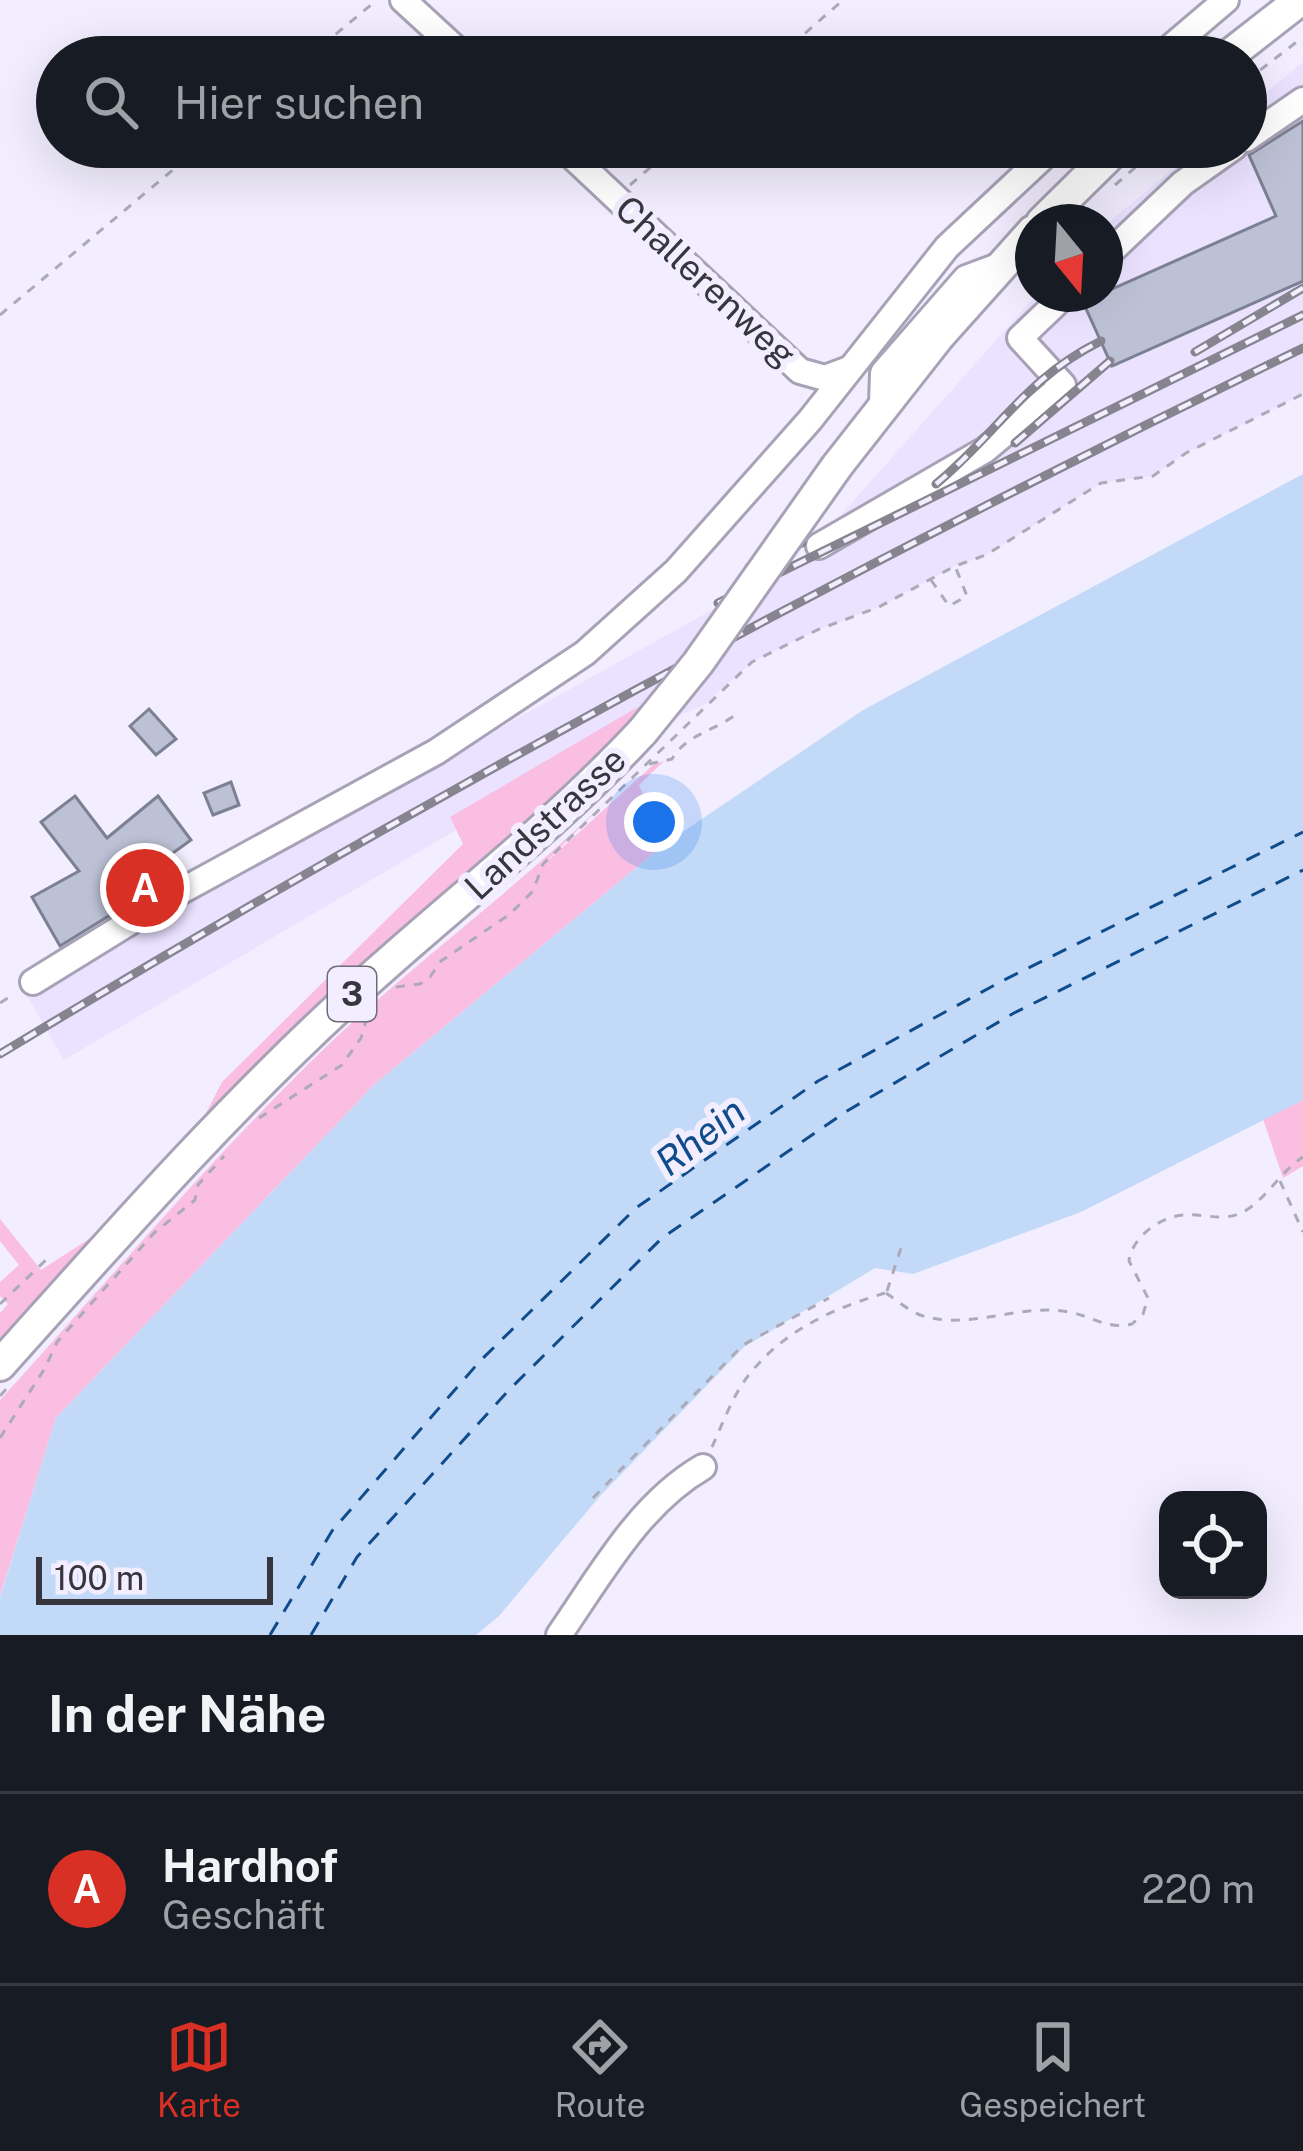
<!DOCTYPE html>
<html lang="de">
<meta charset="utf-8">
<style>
:root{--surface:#171b24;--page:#20242c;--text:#f1f3f6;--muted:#9ea1a6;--line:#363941;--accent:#d93025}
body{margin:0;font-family:"Public Sans",sans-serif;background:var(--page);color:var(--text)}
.controls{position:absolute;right:36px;bottom:36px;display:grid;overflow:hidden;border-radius:24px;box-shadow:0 12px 48px #0002}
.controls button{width:108px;height:108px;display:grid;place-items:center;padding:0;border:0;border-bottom:3px solid var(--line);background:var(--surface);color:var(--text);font:60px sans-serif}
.compass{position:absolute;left:1015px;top:204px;width:108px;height:108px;border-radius:50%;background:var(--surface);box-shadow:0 12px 48px #0002;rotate:162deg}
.scale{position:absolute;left:36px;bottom:30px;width:237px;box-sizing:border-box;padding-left:12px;border:6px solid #37353d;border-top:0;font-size:33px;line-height:42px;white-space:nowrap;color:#37353d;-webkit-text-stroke:9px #f2eeff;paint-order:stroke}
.you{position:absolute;left:654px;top:822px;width:42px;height:42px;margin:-30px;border:9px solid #fff;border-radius:50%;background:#1a73e8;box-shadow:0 0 0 18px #1a73e833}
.badge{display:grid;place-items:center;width:78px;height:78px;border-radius:50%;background:var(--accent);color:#fff;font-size:39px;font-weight:700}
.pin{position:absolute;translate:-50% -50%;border:6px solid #fff;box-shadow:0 3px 12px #0006}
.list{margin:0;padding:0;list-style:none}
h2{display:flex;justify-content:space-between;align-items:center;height:156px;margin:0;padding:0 48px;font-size:51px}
h2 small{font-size:39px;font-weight:400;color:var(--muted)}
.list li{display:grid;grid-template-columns:78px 1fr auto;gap:36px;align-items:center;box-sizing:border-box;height:192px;padding:0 48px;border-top:3px solid var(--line)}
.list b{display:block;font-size:45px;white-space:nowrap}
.list p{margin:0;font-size:39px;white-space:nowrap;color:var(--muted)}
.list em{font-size:39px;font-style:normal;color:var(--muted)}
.icon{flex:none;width:66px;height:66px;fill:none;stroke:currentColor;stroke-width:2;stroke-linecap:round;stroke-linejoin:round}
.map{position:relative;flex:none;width:1303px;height:1635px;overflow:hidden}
.search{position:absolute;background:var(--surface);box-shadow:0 12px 48px #0002;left:36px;right:36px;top:36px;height:132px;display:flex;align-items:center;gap:30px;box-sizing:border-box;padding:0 42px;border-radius:66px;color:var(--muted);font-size:45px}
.sheet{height:348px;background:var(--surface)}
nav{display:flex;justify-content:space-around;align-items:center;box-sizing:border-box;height:168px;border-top:3px solid var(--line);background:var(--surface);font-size:33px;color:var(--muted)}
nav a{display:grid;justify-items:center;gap:6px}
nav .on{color:var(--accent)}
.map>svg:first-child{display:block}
.built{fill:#eae2ff}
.green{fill:#f9bee1}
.water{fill:#c2daf8}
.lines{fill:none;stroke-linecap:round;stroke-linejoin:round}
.ferry{stroke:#104c8c;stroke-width:3;stroke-dasharray:15 12;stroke-linecap:butt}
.building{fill:#bcc1d5;stroke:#7c8093;stroke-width:3}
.minor-casing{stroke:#a8a2b6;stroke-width:30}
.major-casing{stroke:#a8a2b6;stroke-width:36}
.path{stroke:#adaab8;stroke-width:3;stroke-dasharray:9 9;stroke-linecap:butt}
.minor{stroke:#fff;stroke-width:24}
.major{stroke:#fff;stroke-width:30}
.rail-casing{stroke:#86848f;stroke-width:9}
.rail{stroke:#f2eeff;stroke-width:4.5;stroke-dasharray:14;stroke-linecap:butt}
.major-bridge-casing{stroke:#a8a2b6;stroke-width:36;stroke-linecap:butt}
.major-bridge{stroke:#fff;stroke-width:30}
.labels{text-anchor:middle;stroke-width:12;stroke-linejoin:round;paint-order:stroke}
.shield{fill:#f2eeff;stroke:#6f6c77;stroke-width:3}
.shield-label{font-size:33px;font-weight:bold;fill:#37353d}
.street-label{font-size:36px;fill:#37353d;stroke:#f2eeff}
.water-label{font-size:39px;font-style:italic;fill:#104c8c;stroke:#f2eeff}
</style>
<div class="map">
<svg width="1303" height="1635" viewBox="0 0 1303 1635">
<rect width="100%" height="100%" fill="#f2eeff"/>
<polygon class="built" points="1303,62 1303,394 1186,453 1153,476 1101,483 986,555 955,566 879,607 817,630 752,662 704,705 579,758 64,1060 25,992 800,561 1037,294 1105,294 1105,225 1200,147 1246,147 1246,109"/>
<g class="green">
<polygon points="655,697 581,781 195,1135 222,1082 463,844 450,817"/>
<path d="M664,761l-25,24 26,59 -290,240 -319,334 -56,178v-196c108,-119 212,-243 328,-355 92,-88 197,-162 287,-253l-74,75 113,-103z"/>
<polygon points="1303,1100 1303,1166 1283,1178 1263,1119"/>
<polygon points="123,1217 0,1353 0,1313 8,1304 0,1296 0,1282 19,1265 0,1241 0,1219 41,1270"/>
</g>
<polygon class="water" points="1303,474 1303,1100 1081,1212 913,1274 875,1268 744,1347 600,1496 499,1616 476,1635 0,1635 0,1597 56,1418 375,1084 665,844 863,710"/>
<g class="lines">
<g class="ferry">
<polyline points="270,1635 332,1531 480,1361 636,1208 818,1081 1004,980 1303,832"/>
<polyline points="311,1635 357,1557 508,1391 662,1238 847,1111 1014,1013 1303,870"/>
</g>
</g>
<g class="building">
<polygon points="1303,121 1303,281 1112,366 1083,302 1276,216 1249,155"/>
<polygon points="149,709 176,739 156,755 130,726"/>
<polygon points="231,782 239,805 213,815 204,793"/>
<polygon points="75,796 107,838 158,796 191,840 126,887 133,901 60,946 32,897 79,871 41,822"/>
</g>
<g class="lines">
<defs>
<g id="minor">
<polyline points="403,0 465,57"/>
<polyline points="1159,57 1226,0"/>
<polyline points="1246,139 1303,100"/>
<polyline points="562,147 800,371 825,378 849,369"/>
<polyline points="1105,257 1183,183 1234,147"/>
<polyline points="882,404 883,373 966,278 1001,265"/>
<polyline points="819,546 985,450 1063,385 1020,338 1066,294"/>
<polyline points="33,982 174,895 436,752 585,653 676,571 810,420 947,247 1054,147"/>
<path d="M559,1635c41,-59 80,-131 144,-168"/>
</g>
<g id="major">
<polyline points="1227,57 1300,0"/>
<polyline points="1042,222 1118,147"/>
<polyline points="837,466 939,336 1033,231"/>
<path d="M0,1365c114,-127 226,-255 352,-370 97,-89 201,-167 291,-264"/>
</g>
</defs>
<use href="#minor" class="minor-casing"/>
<use href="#major" class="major-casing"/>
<g class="path">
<polyline points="308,57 377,0"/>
<polyline points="778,57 843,0"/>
<polyline points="1246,81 1303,37"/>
<polyline points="630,185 674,147"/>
<polyline points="1115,185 1159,147"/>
<polyline points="0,315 200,147"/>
<polyline points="931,580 949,606 967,596 955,566"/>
<path d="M649,764l23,-5c14,-24 39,-27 62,-43"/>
<polyline points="396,987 420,984 430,977 441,961 510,914 533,891 543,864 752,662 817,630 879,607 955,566 986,555 1101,483 1153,476 1186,453 1303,394"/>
<polyline points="0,1003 14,994"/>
<polyline points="259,1118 342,1065 361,1038 368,1014"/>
<polyline points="1280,1181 1303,1232"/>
<polyline points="887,1291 902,1245"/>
<path d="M886,1293c12,8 26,21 41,24 47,12 94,-14 142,-5 23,4 38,18 63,12l11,-10 5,-16 -19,-37c3,-24 31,-44 54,-46 24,-2 43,9 65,-6 21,-14 33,-38 55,-52"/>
<polyline points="0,1304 49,1257"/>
<polyline points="0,1396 9,1386"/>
<polyline points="0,1438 45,1368 57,1342 154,1233 195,1200 198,1185 224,1156"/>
<path d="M712,1447c12,-26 22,-56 41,-77 34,-41 82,-62 132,-77"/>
<polyline points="593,1498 743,1345 829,1298"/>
</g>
<use href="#minor" class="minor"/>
<use href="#major" class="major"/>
<defs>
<g id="rail">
<polyline points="1195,352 1303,288"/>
<polyline points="1015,443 1110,361"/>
<path d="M936,484c62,-51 88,-105 165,-143"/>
<polyline points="749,567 802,543"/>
<polyline points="718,603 1303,315"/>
<path d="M0,1054c423,-256 857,-490 1303,-706"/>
</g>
</defs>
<use href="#rail" class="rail-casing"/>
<use href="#rail" class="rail"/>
<defs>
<polyline id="major-bridge" points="643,731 698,663 837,466"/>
</defs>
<use href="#major-bridge" class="major-bridge-casing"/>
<use href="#major-bridge" class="major-bridge"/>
</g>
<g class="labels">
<rect class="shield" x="328" y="967" width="48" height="54" rx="9"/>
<g class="shield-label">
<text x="352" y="1006">3</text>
</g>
<g class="street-label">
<text transform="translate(706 281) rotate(43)" y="13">Challerenweg</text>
<text transform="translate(545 823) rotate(-43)" y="13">Landstrasse</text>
</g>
<g class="water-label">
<text transform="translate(700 1136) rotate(-38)" y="14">Rhein</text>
</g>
</g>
</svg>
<div class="controls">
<button><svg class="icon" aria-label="locate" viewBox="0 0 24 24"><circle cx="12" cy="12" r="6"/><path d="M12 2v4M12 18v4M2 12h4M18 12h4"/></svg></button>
</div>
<svg class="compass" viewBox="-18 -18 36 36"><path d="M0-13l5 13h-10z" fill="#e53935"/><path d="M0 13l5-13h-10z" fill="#9ea1a6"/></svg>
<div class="scale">100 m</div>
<div class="you"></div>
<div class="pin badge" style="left:145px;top:888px">A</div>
<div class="search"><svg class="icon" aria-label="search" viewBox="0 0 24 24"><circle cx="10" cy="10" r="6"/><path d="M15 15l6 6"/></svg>Hier suchen</div>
</div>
<section class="sheet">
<h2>In der Nähe<small></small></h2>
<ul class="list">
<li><span class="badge">A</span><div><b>Hardhof</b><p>Geschäft</p></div><em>220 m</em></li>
</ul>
</section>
<nav>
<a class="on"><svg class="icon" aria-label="map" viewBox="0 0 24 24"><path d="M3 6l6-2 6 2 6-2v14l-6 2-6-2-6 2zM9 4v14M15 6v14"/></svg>Karte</a>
<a><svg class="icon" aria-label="directions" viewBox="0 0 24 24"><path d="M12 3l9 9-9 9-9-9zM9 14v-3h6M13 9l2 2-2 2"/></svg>Route</a>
<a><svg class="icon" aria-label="saved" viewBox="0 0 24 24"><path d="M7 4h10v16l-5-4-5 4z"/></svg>Gespeichert</a>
</nav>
